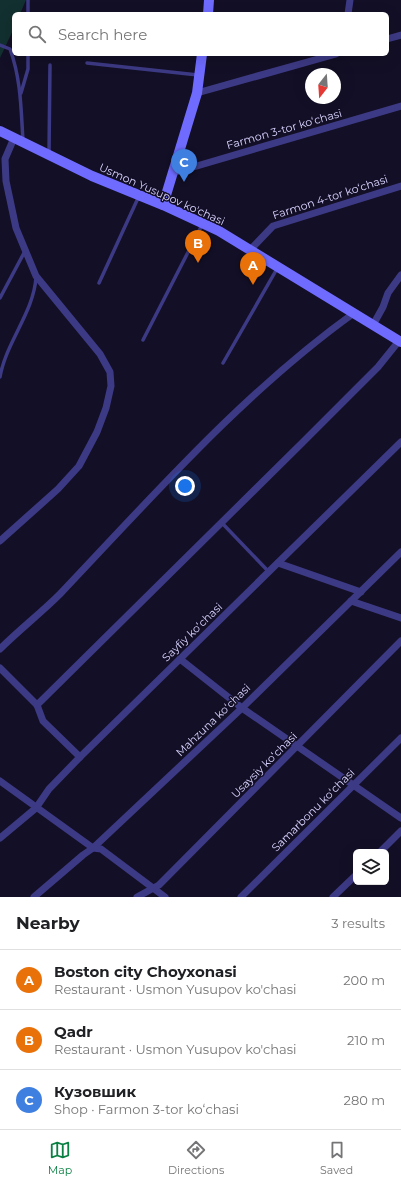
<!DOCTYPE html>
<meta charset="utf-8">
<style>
:root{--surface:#fff;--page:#f6f6f6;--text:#202124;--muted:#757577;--line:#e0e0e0;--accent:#0b8043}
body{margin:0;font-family:Montserrat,sans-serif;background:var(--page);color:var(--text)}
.controls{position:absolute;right:12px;bottom:12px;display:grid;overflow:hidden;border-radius:6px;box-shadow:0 4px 16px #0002}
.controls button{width:36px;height:36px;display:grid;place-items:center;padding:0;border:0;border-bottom:1px solid var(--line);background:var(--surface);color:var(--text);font:20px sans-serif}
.compass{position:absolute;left:305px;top:68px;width:36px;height:36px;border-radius:50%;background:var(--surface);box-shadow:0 4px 16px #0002;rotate:197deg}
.you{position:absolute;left:185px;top:486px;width:14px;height:14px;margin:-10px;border:3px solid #fff;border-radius:50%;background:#1a73e8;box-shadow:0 0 0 6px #1a73e833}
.badge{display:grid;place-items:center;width:26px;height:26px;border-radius:50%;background:var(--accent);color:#fff;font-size:13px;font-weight:700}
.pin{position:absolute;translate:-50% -33px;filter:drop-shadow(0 1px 2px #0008)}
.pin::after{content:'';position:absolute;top:21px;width:14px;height:12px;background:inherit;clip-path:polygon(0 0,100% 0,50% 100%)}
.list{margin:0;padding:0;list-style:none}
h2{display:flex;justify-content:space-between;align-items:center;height:52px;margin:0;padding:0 16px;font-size:17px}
h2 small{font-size:13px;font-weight:400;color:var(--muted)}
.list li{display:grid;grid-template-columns:26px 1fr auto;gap:12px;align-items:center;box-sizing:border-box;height:60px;padding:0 16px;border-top:1px solid var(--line)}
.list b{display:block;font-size:15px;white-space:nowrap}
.list p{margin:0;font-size:13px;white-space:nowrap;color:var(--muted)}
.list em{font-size:13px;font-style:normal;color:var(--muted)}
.icon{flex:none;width:22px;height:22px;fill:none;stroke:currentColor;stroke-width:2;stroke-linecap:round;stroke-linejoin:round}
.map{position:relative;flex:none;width:401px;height:897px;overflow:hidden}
.search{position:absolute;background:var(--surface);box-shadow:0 4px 16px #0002;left:12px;right:12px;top:12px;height:44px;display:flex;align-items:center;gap:10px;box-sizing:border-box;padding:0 14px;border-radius:6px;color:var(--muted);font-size:15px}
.sheet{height:232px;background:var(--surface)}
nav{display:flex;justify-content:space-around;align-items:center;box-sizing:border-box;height:56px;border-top:1px solid var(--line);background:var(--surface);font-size:11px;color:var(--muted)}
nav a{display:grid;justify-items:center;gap:2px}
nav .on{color:var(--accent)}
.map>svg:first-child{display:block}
.green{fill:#12302f}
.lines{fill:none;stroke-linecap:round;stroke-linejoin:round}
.lane{stroke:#3d3a85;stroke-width:3.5}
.street{stroke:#3d3a85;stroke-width:7}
.secondary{stroke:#6f6bff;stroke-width:10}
.labels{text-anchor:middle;stroke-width:3;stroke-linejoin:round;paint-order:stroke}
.street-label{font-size:11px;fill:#d9d4ff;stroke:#130f26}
</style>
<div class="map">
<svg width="401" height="897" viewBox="0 0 401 897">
<rect width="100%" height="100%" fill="#130f26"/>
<polygon class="green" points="0,0 26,0 20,14 14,14 14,28 0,58"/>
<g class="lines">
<g class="lane">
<polyline points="28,14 28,0"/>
<path d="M0,45l10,4c11,30 11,60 13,92"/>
<polyline points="194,54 201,55"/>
<polyline points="87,63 198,75"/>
<polyline points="21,93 28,69 28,54"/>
<polyline points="49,153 50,65"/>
<polyline points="99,283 139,196"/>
<polyline points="0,298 25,251"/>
<polyline points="143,340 202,225"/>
<polyline points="223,363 278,267"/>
<path d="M0,377c6,-35 34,-65 36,-100"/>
<polyline points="222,523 269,572"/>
</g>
<g class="street">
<polyline points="348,14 350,0"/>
<polyline points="387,39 401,35"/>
<polyline points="197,93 336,54"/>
<polyline points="173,173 401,106"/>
<polyline points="250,250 273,226 401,186"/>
<polyline points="373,325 383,307 388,293 401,275"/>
<polyline points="0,541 58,489 79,466 97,432 106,408 111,386 110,372 100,354 36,276 16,228 6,181 5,159 14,138"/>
<polyline points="278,563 361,592"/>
<polyline points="351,601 401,618"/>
<path d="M0,649c19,-19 41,-36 60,-55 93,-98 184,-202 294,-281"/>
<polyline points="180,659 242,708 401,818"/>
<polyline points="0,668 37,705 43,721 80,757"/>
<polyline points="37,705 302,443 378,367 399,341"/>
<polyline points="0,781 93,848 101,849 165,897"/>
<polyline points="0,838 36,808 49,789 80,757 401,442"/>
<polyline points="380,852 401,831"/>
<polyline points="34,897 83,855 93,848 242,708 401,552"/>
<polyline points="137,897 159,885 401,641"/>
<polyline points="241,897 401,738"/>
<polyline points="333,897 356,875"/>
</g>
<g class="secondary">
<polyline points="208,14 209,0"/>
<polyline points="0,131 92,176 163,205 219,231 401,342"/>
<polyline points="163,205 197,93 202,54"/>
</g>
</g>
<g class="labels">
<g class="street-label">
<text transform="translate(284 129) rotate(-16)" y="4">Farmon 3-tor koʻchasi</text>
<text transform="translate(162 194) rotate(24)" y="4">Usmon Yusupov ko'chasi</text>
<text transform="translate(330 197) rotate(-18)" y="4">Farmon 4-tor koʻchasi</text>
<text transform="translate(192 632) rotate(-44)" y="4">Sayfiy koʻchasi</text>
<text transform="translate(213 720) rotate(-44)" y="4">Mahzuna koʻchasi</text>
<text transform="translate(264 765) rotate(-45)" y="4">Usaysiy koʻchasi</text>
<text transform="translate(313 810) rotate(-45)" y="4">Samarbonu koʻchasi</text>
</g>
</g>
</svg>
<div class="controls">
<button><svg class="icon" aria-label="layers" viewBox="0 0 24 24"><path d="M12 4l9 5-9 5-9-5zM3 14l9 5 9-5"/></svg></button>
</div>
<svg class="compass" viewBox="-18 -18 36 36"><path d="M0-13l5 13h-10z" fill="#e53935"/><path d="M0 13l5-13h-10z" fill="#757577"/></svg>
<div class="you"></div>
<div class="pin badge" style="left:253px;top:285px;background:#e8710a">A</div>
<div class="pin badge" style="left:198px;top:263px;background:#e8710a">B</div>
<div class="pin badge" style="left:184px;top:182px;background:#3f7fe0">C</div>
<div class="search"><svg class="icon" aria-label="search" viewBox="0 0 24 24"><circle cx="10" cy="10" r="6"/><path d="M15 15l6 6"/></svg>Search here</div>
</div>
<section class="sheet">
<h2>Nearby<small>3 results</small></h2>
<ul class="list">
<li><span class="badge" style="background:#e8710a">A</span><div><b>Boston city Choyxonasi</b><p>Restaurant · Usmon Yusupov ko'chasi</p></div><em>200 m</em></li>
<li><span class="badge" style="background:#e8710a">B</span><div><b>Qadr</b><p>Restaurant · Usmon Yusupov ko'chasi</p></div><em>210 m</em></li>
<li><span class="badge" style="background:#3f7fe0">C</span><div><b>Кузовшик</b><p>Shop · Farmon 3-tor koʻchasi</p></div><em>280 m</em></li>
</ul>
</section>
<nav>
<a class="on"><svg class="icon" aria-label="map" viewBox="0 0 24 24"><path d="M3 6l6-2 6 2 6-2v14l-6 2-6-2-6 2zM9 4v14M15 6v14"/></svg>Map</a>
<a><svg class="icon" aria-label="directions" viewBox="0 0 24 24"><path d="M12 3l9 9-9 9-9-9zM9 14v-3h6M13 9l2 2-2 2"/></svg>Directions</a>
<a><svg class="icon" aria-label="saved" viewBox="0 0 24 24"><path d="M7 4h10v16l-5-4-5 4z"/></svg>Saved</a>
</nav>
